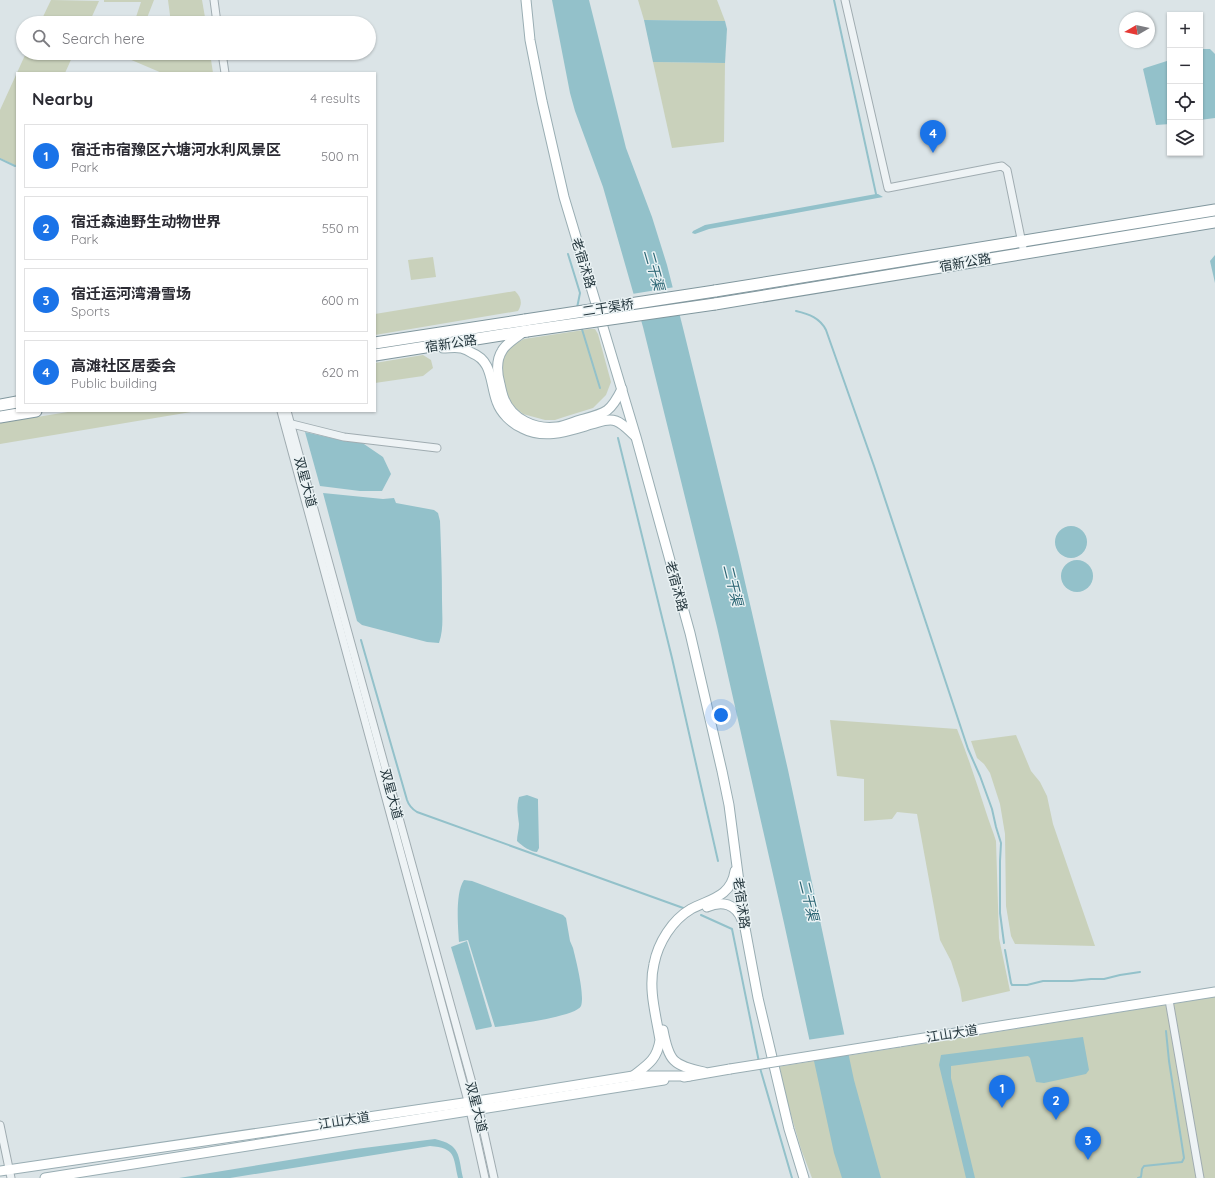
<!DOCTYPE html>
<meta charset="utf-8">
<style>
:root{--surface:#fff;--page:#f7f7f7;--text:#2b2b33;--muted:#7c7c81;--line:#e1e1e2;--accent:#1a73e8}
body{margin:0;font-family:Quicksand,"Noto Sans SC",sans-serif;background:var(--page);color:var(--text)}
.controls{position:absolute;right:12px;top:12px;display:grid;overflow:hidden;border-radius:0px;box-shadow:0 1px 3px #0004}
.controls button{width:36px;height:36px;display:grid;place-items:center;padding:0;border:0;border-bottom:1px solid var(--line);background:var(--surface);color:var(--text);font:20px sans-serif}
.compass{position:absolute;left:1119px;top:12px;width:36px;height:36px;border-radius:50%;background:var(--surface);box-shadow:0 1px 3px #0004;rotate:261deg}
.you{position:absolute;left:721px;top:715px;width:14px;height:14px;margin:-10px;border:3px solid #fff;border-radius:50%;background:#1a73e8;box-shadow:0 0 0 6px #1a73e833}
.badge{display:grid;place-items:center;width:26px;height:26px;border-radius:50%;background:var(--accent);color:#fff;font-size:13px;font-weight:700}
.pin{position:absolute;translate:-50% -33px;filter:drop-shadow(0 1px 2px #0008)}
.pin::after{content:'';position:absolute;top:21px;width:14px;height:12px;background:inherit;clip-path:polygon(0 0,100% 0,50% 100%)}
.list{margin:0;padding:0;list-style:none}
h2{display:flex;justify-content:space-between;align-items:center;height:52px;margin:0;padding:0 16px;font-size:17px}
h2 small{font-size:13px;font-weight:400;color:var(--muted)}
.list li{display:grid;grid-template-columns:26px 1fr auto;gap:12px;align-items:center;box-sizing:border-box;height:64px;margin:0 8px 8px;padding:0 8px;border:1px solid var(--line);border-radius:0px}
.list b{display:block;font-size:15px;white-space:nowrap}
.list p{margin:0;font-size:13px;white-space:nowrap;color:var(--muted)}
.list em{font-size:13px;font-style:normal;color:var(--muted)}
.icon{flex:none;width:22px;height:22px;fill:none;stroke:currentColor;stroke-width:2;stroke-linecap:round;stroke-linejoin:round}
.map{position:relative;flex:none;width:1215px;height:1178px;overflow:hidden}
.search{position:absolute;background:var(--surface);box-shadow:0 1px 3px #0004;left:16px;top:16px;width:360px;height:44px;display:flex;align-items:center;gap:10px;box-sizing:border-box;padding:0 14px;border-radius:22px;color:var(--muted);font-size:15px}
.panel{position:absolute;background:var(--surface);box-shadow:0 1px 3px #0004;left:16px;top:72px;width:360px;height:340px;border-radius:0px}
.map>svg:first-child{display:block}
.green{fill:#c9d1bb}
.water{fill:#93c1ca}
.pier{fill:#dbe4e7}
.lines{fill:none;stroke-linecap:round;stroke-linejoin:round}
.stream{stroke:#93c1ca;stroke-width:2}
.minor-casing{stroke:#a0acb1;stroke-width:9}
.major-casing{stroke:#99adb3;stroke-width:11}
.highway-casing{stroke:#81979e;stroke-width:13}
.minor{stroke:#eef3f5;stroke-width:7}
.major{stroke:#fff;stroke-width:9}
.highway{stroke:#fff;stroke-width:11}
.major-bridge-casing{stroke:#99adb3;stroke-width:11;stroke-linecap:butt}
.highway-bridge-casing{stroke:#81979e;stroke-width:13;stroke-linecap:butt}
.major-bridge{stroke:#fff;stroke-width:9}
.highway-bridge{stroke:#fff;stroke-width:11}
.labels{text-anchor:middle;stroke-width:3;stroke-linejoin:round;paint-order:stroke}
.street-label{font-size:13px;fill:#24363d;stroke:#eaf2f4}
.water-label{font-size:14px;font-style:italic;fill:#2c6674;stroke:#eaf2f4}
</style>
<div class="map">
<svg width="1215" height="1178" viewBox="0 0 1215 1178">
<rect width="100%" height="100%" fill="#dbe4e7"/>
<g class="green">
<polygon points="51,0 52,0 99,1 89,23 40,23"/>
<polygon points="104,0 154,0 145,23 134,23 141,2 104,2"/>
<polygon points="168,0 202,0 206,23 171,23"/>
<polygon points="638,0 717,0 725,21 644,20"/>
<polygon points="26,53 74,53 65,73 17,73 17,166 0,158 0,110"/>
<polygon points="124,53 159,53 175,60 174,53 210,53 213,73 162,73 122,56"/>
<polygon points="653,62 725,63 724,142 672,148"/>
<polygon points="433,257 436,277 411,280 408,260"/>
<path d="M515,291c6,6 8,12 3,20l-143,24v-21z"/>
<polygon points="590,329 595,329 598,334 611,382 606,395 593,408 564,417 555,420 545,420 523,414 510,403 503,385 502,363 504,352 511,346 524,339"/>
<polygon points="423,355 431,360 433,368 423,376 375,383 375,363"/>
<polygon points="74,411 197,411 0,444 0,423"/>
<path d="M830,720l127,9c11,27 20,55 29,83 3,10 7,19 10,29l3,97 11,53 -48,11 -2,-13 -9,-28 -11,-21 -23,-126 -20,-2 -5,7 -28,2v-42l-27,-3z"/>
<polygon points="1016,735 1031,771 1040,782 1047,796 1053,824 1095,946 1015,944 1011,936 1006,906 1005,834 1000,804 990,773 984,764 977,758 971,741"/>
<polygon points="1215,997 1215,1178 812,1178 801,1149 777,1067"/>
</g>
<g class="water">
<polygon points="552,0 589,0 626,148 652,217 667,265 683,328 739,556 788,770 854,1080 881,1178 842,1178 834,1153 784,923 717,627 643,327 603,187 575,111 570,93"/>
<polygon points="644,20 725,21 727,29 725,63 653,62"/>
<polygon points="1203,49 1210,49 1215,54 1215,118 1200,120 1200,50"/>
<polygon points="1170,60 1170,124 1156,125 1143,69 1145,68"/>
<polygon points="876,194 878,194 883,197 709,229 695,234 692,233 693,231 705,225"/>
<polygon points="1215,255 1215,283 1210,261"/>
<polygon points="305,432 349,442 361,442 383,457 391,474 382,491 360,491 320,486"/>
<path d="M323,493l60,6 11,-1 2,5 38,7 4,3 2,8c1,26 2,52 2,79 0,14 2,29 -3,43l-12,-1 -65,-17 -5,-4z"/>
<circle cx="1071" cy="542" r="16"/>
<circle cx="1077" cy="576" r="16"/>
<path d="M527,795l11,4v4l1,45 -2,4c-6,0 -15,-6 -20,-11 0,-6 2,-11 2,-17 -1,-10 -3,-17 0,-27z"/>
<path d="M464,880l8,1 91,34 3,3 4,23 3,7c3,12 12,47 8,58 -5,11 -72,19 -86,21l-27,-87 -9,2c-1,-16 -4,-49 5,-62z"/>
<polygon points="467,941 492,1026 491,1027 476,1030 451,947"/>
<polygon points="1083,1037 1089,1070 1086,1074 1044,1083 1036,1082 1030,1058 1028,1056 951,1066 951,1078 975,1178 966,1178 939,1065 941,1055"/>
<path d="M435,1139c26,6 23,16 28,39h-5c-5,-22 -2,-30 -28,-32l-200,32h-51l177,-29z"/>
</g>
<g class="pier">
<polygon points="675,287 681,312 639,318 632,294"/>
<polygon points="847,1034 850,1052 811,1059 807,1040"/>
</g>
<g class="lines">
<g class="stream">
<polyline points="834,0 876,194"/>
<polyline points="0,159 15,166"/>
<polyline points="568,254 580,293 577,308"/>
<path d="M796,311c13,3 24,7 30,19l48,136 94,283 12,27 12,33 4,18 5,16 -1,18v52l4,30"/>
<polyline points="581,326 600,388"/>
<polyline points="618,438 672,658 718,861"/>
<path d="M361,640l46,160c2,6 5,9 10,12l269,97"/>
<polyline points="701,915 732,929 759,1062"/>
<polyline points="1005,950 1011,983 1012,985 1027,985 1043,981 1072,981 1091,979 1104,979 1120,975 1140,972"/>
<polyline points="760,1068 792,1178"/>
<polyline points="1138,1178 1141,1177 1142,1169 1144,1166 1182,1162 1184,1158 1169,1061 1166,1031"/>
</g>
<defs>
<g id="minor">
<polyline points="214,0 217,23"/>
<polyline points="845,0 888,188 996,167 1002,166 1007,170 1024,253"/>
<polyline points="222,53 225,73"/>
<polyline points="281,411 468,1101 485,1178"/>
<polyline points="287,411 477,1101 494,1178"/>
<polyline points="288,423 344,437 437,448"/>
<polyline points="1169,1000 1200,1178"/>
<polyline points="0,1125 11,1178"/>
</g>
<g id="major">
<polyline points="526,0 530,40 542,101 564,197 636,437 690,633 722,771 729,805 745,928 758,998 789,1129 804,1178"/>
<path d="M525,331c-8,6 -19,12 -23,20 -6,9 -5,23 -2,33 1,5 2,10 4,15 8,20 31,31 53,28 8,-1 16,-5 23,-7 26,-7 30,-7 42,-31"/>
<path d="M443,348c6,0 12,-1 18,0 4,1 8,3 11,5 21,8 18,31 25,49 4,11 14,21 25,26 23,12 46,3 70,-4 8,-2 16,-6 24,-3 8,3 13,10 19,15"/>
<path d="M707,907c15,-7 29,-3 35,13"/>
<path d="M663,1030c6,32 10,35 41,42"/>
<polyline points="899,1042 1215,992"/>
<path d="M633,1076c14,-11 24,-16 27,-36 -4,-25 -12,-51 -6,-76 4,-21 18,-44 37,-55 19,-10 40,-12 44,-38"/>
<polyline points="684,1077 730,1069"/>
<polyline points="0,1171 477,1101 633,1076 689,1076"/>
<polyline points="45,1178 664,1080"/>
</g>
<g id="highway">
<polyline points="715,291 1215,210"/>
<polyline points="715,304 1215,222"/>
<polyline points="375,343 525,320"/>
<polyline points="375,355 527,331"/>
<polyline points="0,405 17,402"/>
<polyline points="0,417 36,411"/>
</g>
</defs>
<use href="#minor" class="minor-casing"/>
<use href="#major" class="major-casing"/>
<use href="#highway" class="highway-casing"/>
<use href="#minor" class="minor"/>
<use href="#major" class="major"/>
<use href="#highway" class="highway"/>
<defs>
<polyline id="major-bridge" points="730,1069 899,1042"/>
<g id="highway-bridge">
<polyline points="525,320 715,291"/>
<polyline points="527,331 715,304"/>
</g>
</defs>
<use href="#major-bridge" class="major-bridge-casing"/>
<use href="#highway-bridge" class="highway-bridge-casing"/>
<use href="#major-bridge" class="major-bridge"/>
<use href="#highway-bridge" class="highway-bridge"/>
</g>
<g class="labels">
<g class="street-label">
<text transform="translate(965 262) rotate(-10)" y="5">宿新公路</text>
<text transform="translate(584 263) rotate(73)" y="5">老宿沭路</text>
<text transform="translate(608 307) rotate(-9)" y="5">二干渠桥</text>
<text transform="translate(451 343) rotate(-9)" y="5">宿新公路</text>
<text transform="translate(306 482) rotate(75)" y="5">双星大道</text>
<text transform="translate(677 586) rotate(75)" y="5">老宿沭路</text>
<text transform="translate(392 794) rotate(75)" y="5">双星大道</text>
<text transform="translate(742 903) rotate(82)" y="5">老宿沭路</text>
<text transform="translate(952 1033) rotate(-9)" y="5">江山大道</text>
<text transform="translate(477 1107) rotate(76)" y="5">双星大道</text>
<text transform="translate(344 1120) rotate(-9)" y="5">江山大道</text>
</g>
<g class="water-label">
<text transform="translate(654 270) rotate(74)" y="5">二干渠</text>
<text transform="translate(733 585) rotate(76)" y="5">二干渠</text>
<text transform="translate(809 900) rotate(76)" y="5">二干渠</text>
</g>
</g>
</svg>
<div class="controls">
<button>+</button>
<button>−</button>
<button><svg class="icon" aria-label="locate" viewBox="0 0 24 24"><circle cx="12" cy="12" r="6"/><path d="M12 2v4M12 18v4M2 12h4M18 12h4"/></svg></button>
<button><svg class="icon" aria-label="layers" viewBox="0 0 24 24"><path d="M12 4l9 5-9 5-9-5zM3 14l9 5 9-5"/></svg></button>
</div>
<svg class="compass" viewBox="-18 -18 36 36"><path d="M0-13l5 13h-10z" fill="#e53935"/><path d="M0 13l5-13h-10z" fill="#7c7c81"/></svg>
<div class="you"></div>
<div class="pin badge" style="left:1002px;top:1108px">1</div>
<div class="pin badge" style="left:1056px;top:1120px">2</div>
<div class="pin badge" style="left:1088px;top:1160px">3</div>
<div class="pin badge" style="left:933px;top:153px">4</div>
<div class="search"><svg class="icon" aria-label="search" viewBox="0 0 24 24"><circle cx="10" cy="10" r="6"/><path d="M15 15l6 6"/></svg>Search here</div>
<section class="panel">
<h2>Nearby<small>4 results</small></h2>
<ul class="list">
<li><span class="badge">1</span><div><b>宿迁市宿豫区六塘河水利风景区</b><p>Park</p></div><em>500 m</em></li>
<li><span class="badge">2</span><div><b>宿迁森迪野生动物世界</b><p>Park</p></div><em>550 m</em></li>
<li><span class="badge">3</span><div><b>宿迁运河湾滑雪场</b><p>Sports</p></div><em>600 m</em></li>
<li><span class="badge">4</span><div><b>高滩社区居委会</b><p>Public building</p></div><em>620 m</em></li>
</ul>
</section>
</div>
